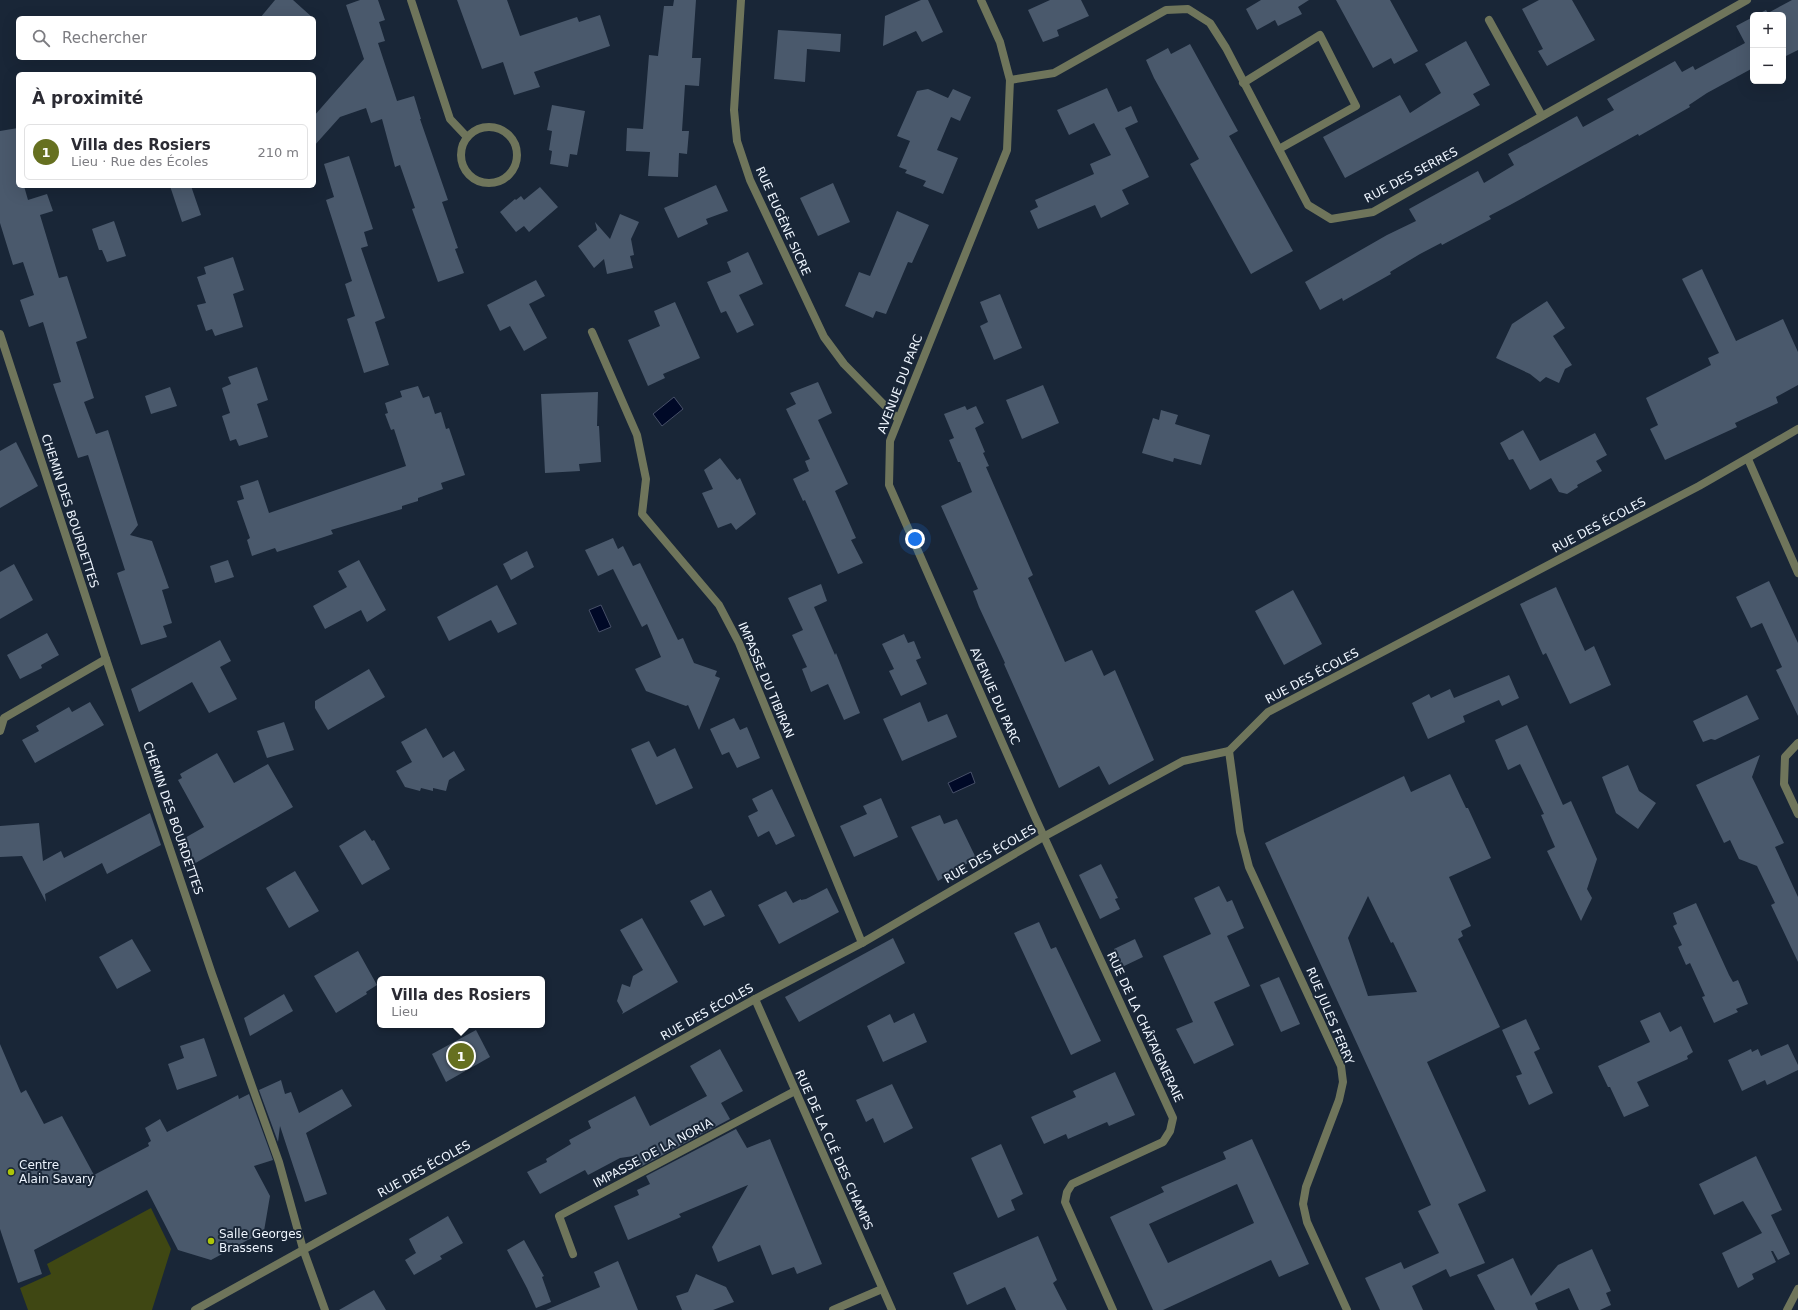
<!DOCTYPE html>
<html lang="fr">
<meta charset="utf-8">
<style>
:root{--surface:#fff;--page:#f2f2f3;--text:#2b2b33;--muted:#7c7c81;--line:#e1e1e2;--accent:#667020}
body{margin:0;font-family:"DejaVu Sans",sans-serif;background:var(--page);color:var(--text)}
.controls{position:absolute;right:12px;top:12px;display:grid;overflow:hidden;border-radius:6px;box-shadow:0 4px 16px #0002}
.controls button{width:36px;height:36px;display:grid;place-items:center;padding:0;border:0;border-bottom:1px solid var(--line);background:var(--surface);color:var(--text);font:20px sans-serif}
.you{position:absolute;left:915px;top:539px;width:14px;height:14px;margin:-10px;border:3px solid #fff;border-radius:50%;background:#1a73e8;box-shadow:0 0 0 6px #1a73e833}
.badge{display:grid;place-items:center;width:26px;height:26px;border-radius:50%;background:var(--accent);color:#fff;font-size:13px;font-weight:700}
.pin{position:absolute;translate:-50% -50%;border:2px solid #fff;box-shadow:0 1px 4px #0006}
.popup{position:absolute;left:377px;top:976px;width:168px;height:52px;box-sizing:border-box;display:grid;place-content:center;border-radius:6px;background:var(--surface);filter:drop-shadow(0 1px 3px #0005);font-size:13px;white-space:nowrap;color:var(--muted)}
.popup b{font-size:15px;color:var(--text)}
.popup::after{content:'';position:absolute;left:50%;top:100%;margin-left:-8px;border:8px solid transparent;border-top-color:var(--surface)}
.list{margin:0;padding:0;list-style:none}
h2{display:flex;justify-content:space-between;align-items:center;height:52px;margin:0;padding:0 16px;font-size:17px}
h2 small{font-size:13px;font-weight:400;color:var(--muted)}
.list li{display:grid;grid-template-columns:26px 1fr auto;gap:12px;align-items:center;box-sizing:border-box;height:56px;margin:0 8px 8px;padding:0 8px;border:1px solid var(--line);border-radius:6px}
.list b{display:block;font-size:15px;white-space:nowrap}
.list p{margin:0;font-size:13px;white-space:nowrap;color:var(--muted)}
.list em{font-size:13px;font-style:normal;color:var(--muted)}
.icon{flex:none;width:22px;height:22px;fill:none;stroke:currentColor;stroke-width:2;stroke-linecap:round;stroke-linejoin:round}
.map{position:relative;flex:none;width:1798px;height:1310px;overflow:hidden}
.search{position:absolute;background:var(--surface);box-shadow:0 4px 16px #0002;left:16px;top:16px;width:300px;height:44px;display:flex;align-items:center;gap:10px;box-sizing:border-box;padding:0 14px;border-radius:6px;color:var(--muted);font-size:15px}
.panel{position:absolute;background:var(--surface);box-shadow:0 4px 16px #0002;left:16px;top:72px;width:300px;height:116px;border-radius:6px}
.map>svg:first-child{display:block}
.green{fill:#3f4713}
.water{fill:#000927;stroke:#475068}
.building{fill:#4a596c;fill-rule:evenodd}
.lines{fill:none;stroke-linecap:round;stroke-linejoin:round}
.street{stroke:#6f755b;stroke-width:8}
.poi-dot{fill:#aec508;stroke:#192637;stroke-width:1.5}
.labels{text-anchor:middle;stroke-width:4;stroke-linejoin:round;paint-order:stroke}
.street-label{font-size:12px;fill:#eef5fe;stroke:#192637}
.poi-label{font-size:12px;fill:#eef5fe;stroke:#192637;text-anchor:start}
</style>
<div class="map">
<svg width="1798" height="1310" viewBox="0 0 1798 1310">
<rect width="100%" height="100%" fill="#192637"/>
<polygon class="green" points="151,1208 171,1249 152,1310 28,1310 20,1288 51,1274 47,1264"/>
<g class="water">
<polygon points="674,397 683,409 662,426 653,414"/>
<polygon points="601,605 611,627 599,632 589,610"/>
<polygon points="971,772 975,783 953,793 948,783"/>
</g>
<g class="building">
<polygon points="275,0 293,0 313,18 260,18"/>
<polygon points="360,0 378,0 385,20 379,22 385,41 378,43 397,101 414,96 421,119 420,119 448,200 442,202 458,248 455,249 464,273 438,282 412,209 415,208 400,165 395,167 382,119 371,123 366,108 340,117 314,146 314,116 364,59 346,5"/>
<polygon points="457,0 507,0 520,36 577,17 579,22 600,15 610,46 534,72 540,87 514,95 503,62 482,69"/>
<polygon points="674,0 696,0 692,58 701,58 699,86 685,85 682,131 689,131 687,154 679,153 678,177 648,176 650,152 626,151 627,128 643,129 649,55 658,56 664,6 673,6"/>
<polygon points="921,0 928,0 943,32 922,42 916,31 883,46 885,16"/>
<polygon points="1050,0 1081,0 1089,16 1057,30 1059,36 1043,42 1028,10"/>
<polygon points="1261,0 1309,0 1298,7 1302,14 1278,26 1275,20 1257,30 1246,9"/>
<polygon points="1336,0 1390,0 1418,51 1394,64 1391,58 1373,68"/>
<polygon points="1539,0 1572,0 1595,40 1547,66 1538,51 1543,49 1522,9"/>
<polygon points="1792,0 1798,0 1798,50 1784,57 1783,15 1756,15 1766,10 1768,13"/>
<polygon points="1753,17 1753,68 1707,93 1689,105 1690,107 1639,136 1638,134 1510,205 1489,216 1491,219 1442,245 1441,243 1420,254 1390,272 1391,274 1343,301 1342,298 1320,310 1305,282 1387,235 1416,221 1409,209 1478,171 1484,183 1514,165 1508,154 1577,116 1583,127 1614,110 1607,99 1675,61 1682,72 1693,66 1695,70 1745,43 1736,26"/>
<polygon points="778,30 841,34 840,52 807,49 805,82 774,79"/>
<polygon points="1466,41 1490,85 1473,94 1480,105 1345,178 1323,137 1400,95 1410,113 1441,93 1425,64"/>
<polygon points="1190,44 1238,131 1229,136 1293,251 1251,274 1190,164 1199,159 1154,78 1146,60 1168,48 1171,54"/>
<polygon points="1107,88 1118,112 1131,106 1138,122 1125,128 1149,177 1122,190 1129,204 1101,218 1095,205 1038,229 1030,211 1038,207 1035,200 1094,174 1090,164 1111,155 1094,123 1069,135 1057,110"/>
<polygon points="928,89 948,98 953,89 971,97 960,121 951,117 937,150 958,158 943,194 923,186 926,181 905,173 907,170 899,167 910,141 897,136 917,91"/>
<polygon points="552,105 585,111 577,155 570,154 568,167 550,164 552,151 549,150 552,131 547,130"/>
<polygon points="18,128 18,186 24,186 28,200 47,194 53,211 40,215 59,278 67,276 87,338 76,342 94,398 84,402 96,434 108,430 138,525 130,535 152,541 169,588 162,590 172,623 163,626 167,637 141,645 117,573 125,570 88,455 78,458 53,384 61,382 43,322 29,327 20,300 34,295 23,262 13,265 0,223 0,131"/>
<polygon points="349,156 373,229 364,232 368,246 361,248 385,318 375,322 389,365 364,373 347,319 355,316 345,284 352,281 326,200 334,197 324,164"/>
<polygon points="833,183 850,222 818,236 800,198"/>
<polygon points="716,185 728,211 706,219 708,224 678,238 664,208"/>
<polygon points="170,186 191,186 201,215 182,222"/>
<polygon points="540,187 558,207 529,232 524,226 516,232 500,212 515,199 516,200 521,196 524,200"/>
<polygon points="897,211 929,225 912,263 908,262 886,314 876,311 873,318 845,306 859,272 870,276"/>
<polygon points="620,214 639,222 631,239 634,255 630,256 633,268 607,274 604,259 594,268 578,246 597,230 595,222 610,239"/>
<polygon points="114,221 126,256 107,262 102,250 99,250 92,229"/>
<polygon points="748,252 763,284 739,295 754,325 737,333 726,311 721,313 707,282 731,272 727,262"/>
<polygon points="233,257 244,290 233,294 243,327 215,336 212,329 206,331 197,305 206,303 197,277 206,274 204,267"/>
<polygon points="1702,269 1736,341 1783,319 1798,352 1798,385 1776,397 1778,403 1735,423 1737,427 1665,460 1650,429 1658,425 1646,398 1711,365 1708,358 1719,353 1682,279"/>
<polygon points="536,280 545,296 529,304 547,338 524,351 510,326 500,331 487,305"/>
<polygon points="1000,294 1022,348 994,360 980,326 988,322 980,302"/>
<polygon points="1547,301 1565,328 1553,336 1572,365 1565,369 1559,383 1546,377 1540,382 1530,374 1496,358 1512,324"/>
<polygon points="675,302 700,358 663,374 665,378 648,386 628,340 660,326 654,311"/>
<polygon points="257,367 268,400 257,404 268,437 239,446 236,439 230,441 222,416 230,413 222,388 231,384 228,377"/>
<polygon points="818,382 832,413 818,420 848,484 835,491 856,538 851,540 863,563 838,574 805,500 803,501 793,479 809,471 805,461 810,459 786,409 796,404 790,393"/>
<polygon points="1043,385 1059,423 1022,439 1006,400"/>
<polygon points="418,386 423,398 429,396 435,414 441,412 446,429 449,428 465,475 441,483 443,489 418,498 418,501 402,506 402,509 331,530 333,534 321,538 277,552 275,548 252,556 247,540 250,538 237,501 244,499 240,486 258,480 269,513 406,466 394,429 391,430 385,414 388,413 385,403 402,397 400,391"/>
<polygon points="170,387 177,406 151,414 145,396"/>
<polygon points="598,392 597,426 599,426 601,462 579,464 580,471 545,473 541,394"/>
<polygon points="965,406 967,410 976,406 984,423 975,428 985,452 983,453 989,466 986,467 1033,575 1028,578 1065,662 1092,650 1104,676 1115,670 1154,760 1109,785 1099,766 1059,788 1004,664 1005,663 979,607 973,591 978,589 941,506 972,492 960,462 958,462 949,440 954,438 944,414"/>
<polygon points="1161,410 1178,415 1175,424 1210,435 1201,465 1174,458 1173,462 1142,453 1153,418 1159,420"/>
<polygon points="1523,430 1540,461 1595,433 1607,455 1596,461 1602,471 1577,485 1578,487 1567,494 1559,492 1551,478 1530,490 1513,459 1509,460 1500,443"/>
<polygon points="16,442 38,486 0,508 0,451"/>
<polygon points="720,458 737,480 740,478 756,514 736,530 731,523 718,528 702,493 713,489 704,470"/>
<polygon points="613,538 618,549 623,546 633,566 640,563 678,640 683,638 694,663 717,671 715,676 720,678 699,730 688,705 686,706 646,691 635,669 661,657 647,624 642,627 613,569 598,576 585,550"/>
<polygon points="527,551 534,567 511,580 503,564"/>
<polygon points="228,560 234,577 215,583 210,566"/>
<polygon points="359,560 386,610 367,622 361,610 325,629 313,606 347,587 338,571"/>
<polygon points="14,564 33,600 0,619 0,572"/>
<polygon points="1769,581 1798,643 1798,716 1776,670 1782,667 1762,623 1751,628 1736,597"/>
<polygon points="821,584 827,601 814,607 835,655 836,653 860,713 844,720 828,684 811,692 802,669 807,667 792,635 803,630 788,598"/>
<polygon points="497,585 517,624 498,633 491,620 449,641 437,617"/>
<polygon points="1556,587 1585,651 1594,646 1611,685 1570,704 1546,653 1543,655 1520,604"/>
<polygon points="1293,590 1322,644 1284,665 1255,611"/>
<polygon points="47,633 59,655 41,665 42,668 20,679 7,655"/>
<polygon points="904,634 908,643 914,641 921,658 916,660 927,684 901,696 889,671 894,669 882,644"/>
<polygon points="220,640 231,661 220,667 237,699 209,713 192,682 139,712 131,689"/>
<polygon points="369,669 385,697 328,730 315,708 315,701"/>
<polygon points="1509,675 1519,698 1502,706 1499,700 1463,716 1465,722 1428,739 1412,703 1429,694 1431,698 1450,689 1454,698"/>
<polygon points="1747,695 1759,719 1715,740 1711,739 1703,742 1693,721"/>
<polygon points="90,702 104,725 35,763 22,740 39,731 36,726 69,707 72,712"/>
<polygon points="920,702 928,722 947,714 957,737 902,761 883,719"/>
<polygon points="734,718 740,730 747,727 760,758 737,768 729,752 722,755 710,729"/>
<polygon points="284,722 294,750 267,758 257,731"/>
<polygon points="1527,725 1563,805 1571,801 1597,859 1587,889 1592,898 1581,921 1547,851 1555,847 1541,815 1544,814 1520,764 1508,770 1495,740"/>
<polygon points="426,728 443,758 454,751 465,770 449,780 446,791 433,788 433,791 421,788 420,791 405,787 396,771 412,762 401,742"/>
<polygon points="649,741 657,757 675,748 693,788 656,805 631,749"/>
<polygon points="217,753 234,783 268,764 293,807 192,865 183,839 204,827 178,780 182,778 180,774"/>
<polygon points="1760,755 1752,777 1784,843 1775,847 1798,897 1798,962 1771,905 1775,903 1757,866 1739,859 1730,840 1724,843 1696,785"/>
<polygon points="1628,765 1639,791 1656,803 1638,829 1616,813 1602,777"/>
<path d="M1450,774l16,34h2l23,50 -42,19 22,49 -10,5 2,5 -5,3 42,88 -73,35 59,129 -28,13 27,59 -35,14 -4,-8 -34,17 11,24h-43l-15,-32 36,-16 3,7 35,-16 -21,-42 13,-6 -166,-362 139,-67 7,16zM1368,896l23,47 2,-1 24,50 -49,4 -20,-58z"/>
<polygon points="772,789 795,836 776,845 769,831 758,837 748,816 758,811 752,799"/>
<polygon points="881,798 898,837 854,857 840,826 867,814 863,806"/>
<polygon points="150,813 161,845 107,874 102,863 45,894 46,902 22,856 0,857 0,826 39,823 43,861 61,851 64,858"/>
<polygon points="940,815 944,824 957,819 976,858 938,881 911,827"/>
<polygon points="365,830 372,841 374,840 390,869 362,885 339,846"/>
<polygon points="1101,864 1118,898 1115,899 1120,909 1100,919 1079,875"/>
<polygon points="295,871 319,911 289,928 266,888"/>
<polygon points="1219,886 1227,902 1232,900 1244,928 1227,936 1250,986 1214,1002 1234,1045 1194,1064 1176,1029 1193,1022 1163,956 1211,934 1194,898"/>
<polygon points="827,888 839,912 779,944 758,905 786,891 793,903 801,899 801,900 806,899"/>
<polygon points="711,890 725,916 704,926 690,901"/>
<polygon points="1696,903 1729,975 1733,982 1738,980 1748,1004 1736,1009 1738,1012 1714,1023 1702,997 1705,996 1690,963 1686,965 1678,947 1682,945 1673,926 1677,924 1673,913"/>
<polygon points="642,918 678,982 622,1014 623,1012 617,1001 622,984 630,987 633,976 643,970 620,930"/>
<polygon points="1039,922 1051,949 1056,947 1101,1041 1071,1055 1014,933"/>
<polygon points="893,938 905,963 799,1022 785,997"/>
<polygon points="132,939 151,971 117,989 99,957"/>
<polygon points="1135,939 1143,957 1122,967 1114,949"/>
<polygon points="358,951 377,985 366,992 367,994 336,1013 314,976"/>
<polygon points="1279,977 1300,1024 1281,1032 1260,985"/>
<polygon points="284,994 293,1011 250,1036 244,1018"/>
<polygon points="1660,1012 1670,1032 1681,1026 1693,1052 1687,1056 1688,1059 1637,1082 1649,1106 1624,1117 1610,1087 1608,1087 1598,1066 1650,1042 1640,1021"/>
<polygon points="914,1013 927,1042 883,1062 867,1026 890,1014 894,1023"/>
<polygon points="1526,1019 1540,1049 1534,1052 1553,1093 1529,1105 1516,1076 1522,1074 1502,1030"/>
<polygon points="476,1030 490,1057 446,1082 432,1054"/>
<polygon points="204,1038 217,1076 177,1090 168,1064 184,1058 180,1046"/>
<polygon points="0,1044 21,1093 26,1090 44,1124 62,1116 94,1175 149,1146 148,1143 151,1141 145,1128 160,1119 167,1132 238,1095 239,1099 249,1094 273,1160 254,1166 270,1196 264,1231 211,1260 178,1250 147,1190 34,1250 42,1274 18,1283 0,1229"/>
<polygon points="1788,1044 1798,1065 1798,1070 1767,1085 1765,1080 1742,1091 1728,1060 1751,1049 1752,1052 1758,1049 1761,1056"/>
<polygon points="720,1049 743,1091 721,1103 730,1119 640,1167 634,1156 620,1158 588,1175 585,1170 540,1194 527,1172 547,1162 546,1159 571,1144 569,1140 591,1128 588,1121 635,1096 650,1126 707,1096 690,1066"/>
<polygon points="1115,1072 1135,1115 1109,1126 1107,1122 1068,1139 1066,1134 1044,1144 1031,1117 1076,1097 1073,1091"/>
<polygon points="281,1080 285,1094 291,1092 299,1113 342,1089 352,1106 306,1133 327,1194 305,1202 280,1126 278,1142 259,1090"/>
<polygon points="892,1084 913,1128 884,1143 873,1118 866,1122 856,1100"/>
<polygon points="736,1129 747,1148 770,1139 822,1264 797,1274 794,1267 772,1275 760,1245 718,1262 712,1247 748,1185 679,1214 681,1217 628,1240 614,1206 639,1195 637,1190 650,1184 646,1176"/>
<path d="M1252,1139l57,125 -30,13 -8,-17 -108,50h-10l-43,-93 54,-25 -3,-5 65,-28 -3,-7zM1237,1184l17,39 -86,40 -19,-39z"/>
<polygon points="1001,1144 1023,1194 1011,1200 1015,1210 998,1218 971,1158"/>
<polygon points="1756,1156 1782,1210 1771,1215 1790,1254 1778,1260 1773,1251 1771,1251 1776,1262 1752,1274 1754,1279 1738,1288 1722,1253 1762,1233 1743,1201 1714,1215 1699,1184"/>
<polygon points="448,1216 463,1243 440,1256 442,1259 414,1275 405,1260 416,1253 409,1239"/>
<polygon points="1038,1236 1057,1280 1053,1283 1067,1310 1016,1310 1005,1287 967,1305 953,1273"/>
<polygon points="524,1240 544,1276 542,1277 551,1302 536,1308 527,1288 507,1250"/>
<polygon points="1592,1249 1611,1291 1606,1293 1611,1305 1600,1310 1579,1310 1569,1288 1535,1303 1538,1310 1495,1310 1477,1275 1513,1258 1531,1296 1558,1265"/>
<polygon points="618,1261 638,1310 546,1310 600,1287 594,1272"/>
<polygon points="696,1274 726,1287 734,1302 713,1310 682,1310 676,1296 688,1292"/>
<polygon points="374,1290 386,1310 339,1310"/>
</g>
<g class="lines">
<g class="street">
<polyline points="411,0 450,119 467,137"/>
<polyline points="741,0 734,110 737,141 750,180 824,337 844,364 898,419"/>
<polyline points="981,0 1000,42 1010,80 1007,150 890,441 889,485 1034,815 1173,1118 1170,1131 1163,1142 1072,1184 1067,1192 1065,1202 1113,1310"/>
<polyline points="1489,20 1542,116"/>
<polyline points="1010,80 1054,73 1166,10 1188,9 1210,23 1226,48 1308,205 1331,219 1373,212 1747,0"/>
<polyline points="1243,83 1320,35 1356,106 1279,149"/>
<circle cx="489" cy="155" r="28"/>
<polyline points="592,332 637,435 646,479 642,514 719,605 739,643 862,943"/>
<polyline points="0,334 106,659 212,974 279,1162 303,1249 325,1310"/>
<polyline points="1748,459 1798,573"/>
<polyline points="0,731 4,718 106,659"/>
<polyline points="1798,743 1785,757 1784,784 1798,814"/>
<polyline points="1229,751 1240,832 1249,867 1341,1066 1343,1082 1339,1100 1306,1187 1303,1204 1307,1222 1347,1310"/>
<polyline points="755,999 892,1310"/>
<polyline points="573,1254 559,1216 795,1091"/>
<polyline points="195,1310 755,999 862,943 1045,836 1183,761 1229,751 1268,712 1699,486 1798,429"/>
<polyline points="833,1310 882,1289"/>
<polyline points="1787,1310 1798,1289"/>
</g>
</g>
<g class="poi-dot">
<circle cx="11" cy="1172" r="4"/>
<circle cx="211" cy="1241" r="4"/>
</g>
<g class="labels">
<g class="street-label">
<text transform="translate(1411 175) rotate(-28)" y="4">RUE DES SERRES</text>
<text transform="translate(783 221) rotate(66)" y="4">RUE EUGÈNE SICRE</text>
<text transform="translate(900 384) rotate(-69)" y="4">AVENUE DU PARC</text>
<text transform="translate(70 511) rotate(72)" y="4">CHEMIN DES BOURDETTES</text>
<text transform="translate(1599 525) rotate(-28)" y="4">RUE DES ÉCOLES</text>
<text transform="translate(1312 676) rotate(-28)" y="4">RUE DES ÉCOLES</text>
<text transform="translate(766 680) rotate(67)" y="4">IMPASSE DU TIBIRAN</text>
<text transform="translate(995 696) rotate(66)" y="4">AVENUE DU PARC</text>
<text transform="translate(173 818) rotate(71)" y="4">CHEMIN DES BOURDETTES</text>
<text transform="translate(990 854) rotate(-30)" y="4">RUE DES ÉCOLES</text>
<text transform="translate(707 1012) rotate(-29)" y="4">RUE DES ÉCOLES</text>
<text transform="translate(1330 1016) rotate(67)" y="4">RUE JULES FERRY</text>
<text transform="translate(1145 1027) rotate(65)" y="4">RUE DE LA CHÂTAIGNERAIE</text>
<text transform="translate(834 1150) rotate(66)" y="4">RUE DE LA CLÉ DES CHAMPS</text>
<text transform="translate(653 1153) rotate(-28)" y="4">IMPASSE DE LA NORIA</text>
<text transform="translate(424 1169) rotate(-29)" y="4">RUE DES ÉCOLES</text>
</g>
<g class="poi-label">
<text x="19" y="1169">Centre<tspan x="19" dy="14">Alain Savary</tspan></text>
<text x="219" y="1238">Salle Georges<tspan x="219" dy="14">Brassens</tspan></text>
</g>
</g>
</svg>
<div class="controls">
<button>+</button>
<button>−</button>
</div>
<div class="you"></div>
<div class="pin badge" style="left:461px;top:1056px">1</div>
<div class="popup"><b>Villa des Rosiers</b>Lieu</div>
<div class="search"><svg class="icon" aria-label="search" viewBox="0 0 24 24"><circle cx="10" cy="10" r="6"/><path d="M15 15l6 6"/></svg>Rechercher</div>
<section class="panel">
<h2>À proximité<small></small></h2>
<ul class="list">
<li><span class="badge">1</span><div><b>Villa des Rosiers</b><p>Lieu · Rue des Écoles</p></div><em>210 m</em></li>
</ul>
</section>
</div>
